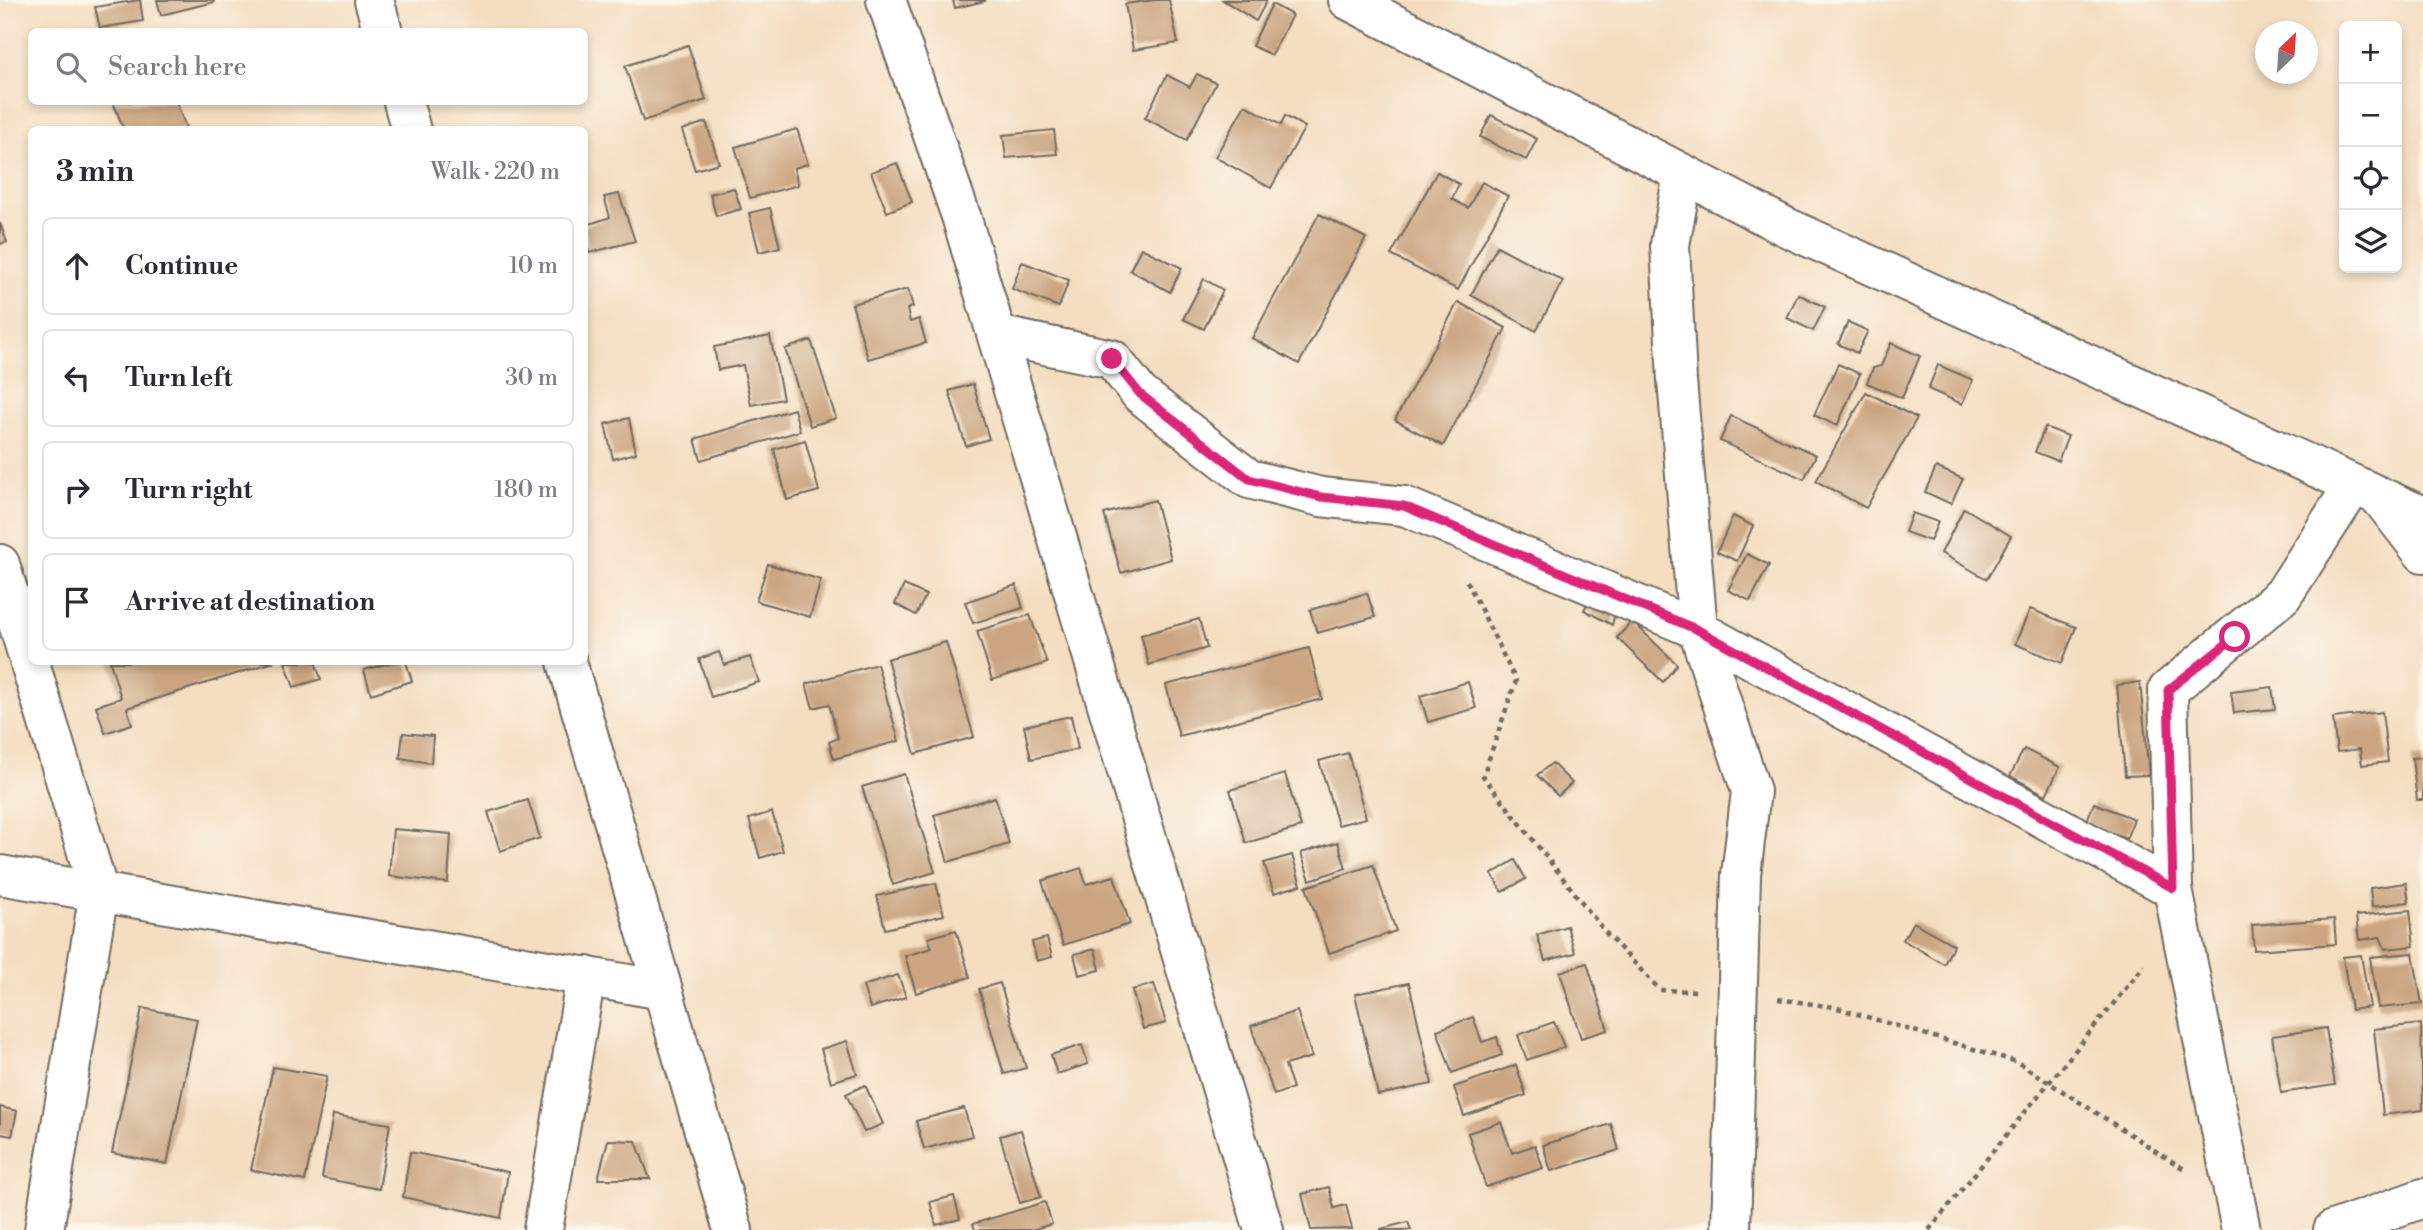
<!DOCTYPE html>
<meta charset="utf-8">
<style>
:root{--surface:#fff;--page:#f2f2f3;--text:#2b2b33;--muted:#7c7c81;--line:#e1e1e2}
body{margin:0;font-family:"Libre Bodoni",serif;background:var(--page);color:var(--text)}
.controls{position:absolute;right:21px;top:21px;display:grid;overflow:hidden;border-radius:10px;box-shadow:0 4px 10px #0003}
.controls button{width:63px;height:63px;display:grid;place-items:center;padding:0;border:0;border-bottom:2px solid var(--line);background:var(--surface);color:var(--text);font:35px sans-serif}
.compass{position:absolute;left:2255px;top:21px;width:63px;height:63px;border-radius:50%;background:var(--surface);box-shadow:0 4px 10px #0003;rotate:25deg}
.stop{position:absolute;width:21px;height:21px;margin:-16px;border:5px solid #db2777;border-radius:50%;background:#fff}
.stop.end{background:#db2777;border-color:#fff;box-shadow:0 2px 7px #0008}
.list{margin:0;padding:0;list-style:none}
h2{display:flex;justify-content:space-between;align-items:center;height:91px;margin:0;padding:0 28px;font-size:30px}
h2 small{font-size:23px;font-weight:400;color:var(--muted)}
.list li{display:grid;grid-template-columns:46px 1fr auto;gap:21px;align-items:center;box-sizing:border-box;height:98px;margin:0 14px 14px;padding:0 14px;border:2px solid var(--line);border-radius:10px}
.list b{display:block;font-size:26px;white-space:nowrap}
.list em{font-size:23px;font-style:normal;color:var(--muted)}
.icon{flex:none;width:38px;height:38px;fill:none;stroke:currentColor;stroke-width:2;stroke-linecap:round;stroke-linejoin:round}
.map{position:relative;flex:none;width:2423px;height:1230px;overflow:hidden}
.search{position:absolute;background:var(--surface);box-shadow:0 4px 10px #0003;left:28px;top:28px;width:560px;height:77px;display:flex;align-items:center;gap:18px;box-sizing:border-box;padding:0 24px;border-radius:10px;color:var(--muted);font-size:26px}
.panel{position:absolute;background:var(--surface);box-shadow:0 4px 10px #0003;left:28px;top:126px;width:560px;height:539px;border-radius:10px}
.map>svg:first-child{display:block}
.building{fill:#cba581}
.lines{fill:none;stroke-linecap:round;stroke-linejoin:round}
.street-casing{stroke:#71695f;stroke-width:42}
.path{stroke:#71695f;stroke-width:4.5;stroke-dasharray:5 5;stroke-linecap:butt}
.street{stroke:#fff;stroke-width:38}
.route{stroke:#db2777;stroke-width:9}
</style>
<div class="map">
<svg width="2423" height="1230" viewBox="0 0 2423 1230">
<rect width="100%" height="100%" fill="#fbf7ec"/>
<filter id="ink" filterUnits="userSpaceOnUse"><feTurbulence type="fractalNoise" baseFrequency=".0143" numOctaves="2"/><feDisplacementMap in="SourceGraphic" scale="14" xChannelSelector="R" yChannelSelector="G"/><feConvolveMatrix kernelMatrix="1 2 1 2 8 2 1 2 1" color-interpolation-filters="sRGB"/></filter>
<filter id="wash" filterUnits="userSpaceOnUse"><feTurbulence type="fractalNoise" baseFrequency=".00686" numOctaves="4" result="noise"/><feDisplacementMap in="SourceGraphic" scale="28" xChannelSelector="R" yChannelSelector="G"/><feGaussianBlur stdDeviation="1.57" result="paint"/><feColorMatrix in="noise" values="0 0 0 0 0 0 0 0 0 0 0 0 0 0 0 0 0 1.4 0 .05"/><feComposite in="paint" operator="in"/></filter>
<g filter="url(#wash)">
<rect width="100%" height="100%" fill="#f4ddc0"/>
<g id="blocks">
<g class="building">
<polygon points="140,0 143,21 100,28 95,7"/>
<polygon points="157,0 213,0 214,2 161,15"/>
<polygon points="953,0 985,0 985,1 955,8"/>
<polygon points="1154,0 1169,0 1178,43 1133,50 1125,4"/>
<polygon points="1223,0 1267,0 1256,21"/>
<polygon points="1272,4 1292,15 1272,55 1252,46"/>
<polygon points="688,45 706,100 643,121 625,66"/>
<polygon points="1197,74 1216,83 1187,140 1145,118 1167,75 1190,87"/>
<polygon points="113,102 176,102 187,130 124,130"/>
<polygon points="1245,105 1281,125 1285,116 1305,127 1271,188 1215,157"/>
<polygon points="1491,115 1537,139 1526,160 1480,137"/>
<polygon points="706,122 719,163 695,170 682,130"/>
<polygon points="797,129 808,164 794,168 798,185 750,198 735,147"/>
<polygon points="1054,130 1057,154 1006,158 1003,135"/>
<polygon points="897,163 912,202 887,212 871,172"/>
<polygon points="1437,172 1459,184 1452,199 1468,208 1482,182 1508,196 1458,290 1391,255"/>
<polygon points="734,188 741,209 716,216 710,194"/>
<polygon points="619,194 635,241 589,253 584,226 610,217 604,197"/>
<polygon points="770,208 780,247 759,252 749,213"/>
<polygon points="1319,214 1366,238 1299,364 1252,338"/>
<polygon points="0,223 7,242 0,244"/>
<polygon points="1497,246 1563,281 1536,331 1471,295"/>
<polygon points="1141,248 1182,268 1170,292 1130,270"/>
<polygon points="1022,262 1069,280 1059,307 1012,289"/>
<polygon points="1204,279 1223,290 1204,329 1183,319"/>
<polygon points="908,289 913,307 907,309 910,322 919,319 926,343 868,359 852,304"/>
<polygon points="1798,294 1825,307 1813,331 1787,318"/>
<polygon points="1458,302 1506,328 1443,446 1395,420"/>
<polygon points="1848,322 1868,331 1857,353 1838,344"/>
<polygon points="770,336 783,399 751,405 743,365 718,370 714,347"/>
<polygon points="811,340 836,418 810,426 785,349"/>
<polygon points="1891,343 1920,356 1902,398 1867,383 1873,368 1881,366"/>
<polygon points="1838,364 1860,374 1837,426 1814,415"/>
<polygon points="1938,365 1973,380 1962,404 1928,389"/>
<polygon points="973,384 989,439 966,446 949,391"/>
<polygon points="1866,392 1917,418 1866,508 1816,481"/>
<polygon points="794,409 800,431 701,460 695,439"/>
<polygon points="1731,416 1816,455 1804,479 1720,441"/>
<polygon points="629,418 636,453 613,459 605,424"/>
<polygon points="2045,427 2068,436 2058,461 2035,452"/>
<polygon points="805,440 819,491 787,500 774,449"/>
<polygon points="1936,467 1963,479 1951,504 1925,492"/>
<polygon points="1155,500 1171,559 1121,573 1104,514"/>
<polygon points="1964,508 2011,536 1987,579 1941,553"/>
<polygon points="1912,513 1938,522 1930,541 1905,532"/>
<polygon points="1733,516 1753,526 1737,561 1717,552"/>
<polygon points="1747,554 1769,565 1750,601 1728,590"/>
<polygon points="768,564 821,580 810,617 756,601"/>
<polygon points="904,585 926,595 916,615 895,604"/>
<polygon points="1016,585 1023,608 973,623 965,602"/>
<polygon points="1367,593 1375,617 1317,633 1310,610"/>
<polygon points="1591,596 1616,609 1612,625 1584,610"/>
<polygon points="2030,609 2076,627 2062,663 2015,644"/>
<polygon points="1030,615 1047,663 992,680 977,631"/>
<polygon points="1199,619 1207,648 1149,665 1141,635"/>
<polygon points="1632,621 1677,664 1663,682 1617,638"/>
<polygon points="946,642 974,737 915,754 887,659"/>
<polygon points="1309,648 1322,699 1179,736 1166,685"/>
<polygon points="719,652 724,665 750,657 759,682 711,697 699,659"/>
<polygon points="110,662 274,662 127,708 132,724 105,733 96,706 121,698"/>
<polygon points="285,662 315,662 321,679 294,687"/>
<polygon points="393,662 406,662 412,681 371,694 364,670"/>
<polygon points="877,664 899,741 834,759 829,742 838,738 829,704 813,708 806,684"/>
<polygon points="1468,682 1476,708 1428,722 1420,696"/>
<polygon points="2140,682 2149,775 2125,776 2117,685"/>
<polygon points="2272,687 2275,709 2234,713 2231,692"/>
<polygon points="2382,712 2388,762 2362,765 2360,749 2337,752 2333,718"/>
<polygon points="1071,716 1078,749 1031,759 1024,726"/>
<polygon points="403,733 433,736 431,763 400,758"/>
<polygon points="2024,749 2060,767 2046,795 2010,776"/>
<polygon points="1348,753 1366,818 1338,825 1319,761"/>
<polygon points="2423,757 2423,800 2417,800 2412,758"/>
<polygon points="1552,763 1572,783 1558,796 1537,775"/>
<polygon points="904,774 935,872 893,885 862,787"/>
<polygon points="1285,774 1301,827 1246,843 1230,790"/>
<polygon points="995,797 1009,844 948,862 934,815"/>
<polygon points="528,800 540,838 500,851 488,812"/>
<polygon points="2094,803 2134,819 2126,839 2086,823"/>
<polygon points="772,812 783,851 760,858 749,819"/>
<polygon points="393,829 451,834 448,883 389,876"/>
<polygon points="1338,842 1346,868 1310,880 1301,853"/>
<polygon points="1292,855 1301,885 1274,893 1264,863"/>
<polygon points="1515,860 1526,879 1502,892 1492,874"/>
<polygon points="1373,865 1396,931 1329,953 1306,887"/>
<polygon points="1081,868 1086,884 1114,876 1130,924 1063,945 1042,881"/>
<polygon points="936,883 944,915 885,929 877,896"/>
<polygon points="2406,883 2409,902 2372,907 2370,888"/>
<polygon points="2410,910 2414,946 2385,949 2380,937 2359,940 2356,916"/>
<polygon points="2334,919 2336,944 2254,950 2252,925"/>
<polygon points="1913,922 1954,945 1944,964 1903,940"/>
<polygon points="1567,926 1575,953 1545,961 1537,935"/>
<polygon points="956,930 970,977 916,993 905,956 932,948 928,938"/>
<polygon points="1047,938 1052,957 1037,961 1032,942"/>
<polygon points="1095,949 1100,970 1079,975 1074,954"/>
<polygon points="2413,953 2422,1004 2378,1008 2370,957"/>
<polygon points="2361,955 2370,1007 2351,1010 2343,957"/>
<polygon points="1587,963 1608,1030 1581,1038 1560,972"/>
<polygon points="898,975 906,997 870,1008 863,986"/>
<polygon points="1000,983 1026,1068 1004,1074 979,989"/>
<polygon points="1409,983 1432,1084 1378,1095 1355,994"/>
<polygon points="1154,984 1166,1023 1143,1029 1132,990"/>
<polygon points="142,1008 197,1019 167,1164 112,1153"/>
<polygon points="1297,1011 1312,1057 1285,1065 1293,1088 1274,1095 1251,1026"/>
<polygon points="1473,1017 1482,1042 1497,1037 1502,1055 1452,1073 1437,1030"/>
<polygon points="1554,1022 1564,1047 1527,1060 1518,1035"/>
<polygon points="2421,1024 2423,1110 2383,1115 2374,1029"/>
<polygon points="2326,1028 2335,1085 2281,1093 2272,1036"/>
<polygon points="847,1041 857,1074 831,1082 821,1049"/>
<polygon points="1082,1045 1088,1064 1057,1074 1051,1055"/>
<polygon points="1516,1065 1526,1095 1464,1116 1454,1087"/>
<polygon points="273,1067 327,1076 305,1181 251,1170"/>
<polygon points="865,1085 883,1124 864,1132 846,1094"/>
<polygon points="0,1107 17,1111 12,1136 0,1134"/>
<polygon points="964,1108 972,1136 924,1149 916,1121"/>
<polygon points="333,1115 390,1124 379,1189 322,1178"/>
<polygon points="1501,1122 1512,1153 1535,1145 1543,1168 1486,1187 1468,1133"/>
<polygon points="1611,1124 1619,1150 1551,1171 1543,1145"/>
<polygon points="1021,1130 1041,1197 1020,1203 1000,1136"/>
<polygon points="608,1140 636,1141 650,1179 598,1179"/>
<polygon points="410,1152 508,1172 501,1218 403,1197"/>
<polygon points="1329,1187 1334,1208 1346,1205 1352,1229 1311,1230 1302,1194"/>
<polygon points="954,1196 960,1219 936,1225 930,1202"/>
<polygon points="1045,1202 1052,1224 1031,1230 975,1230 973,1224"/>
<polygon points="1408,1222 1411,1230 1381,1230 1381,1229"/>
</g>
</g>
</g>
<g filter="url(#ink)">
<use href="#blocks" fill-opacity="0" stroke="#71695f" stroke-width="2"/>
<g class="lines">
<defs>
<g id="street">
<polyline points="374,0 383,32"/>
<polyline points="886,0 961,216 1264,1230"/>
<polyline points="1348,0 1784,226 2423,516"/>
<polyline points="403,102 411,130"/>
<polyline points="1683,174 1670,245 1677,380 1698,630 1751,791 1741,875 1731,1230"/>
<polyline points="997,335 1112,359 1140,394 1249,479 1321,497 1404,506 1698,630 2173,889"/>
<polyline points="2382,500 2423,553"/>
<polyline points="0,564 99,892 44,1230"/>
<polyline points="567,662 733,1230"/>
<polyline points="0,875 663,990"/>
<polyline points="543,1230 586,976"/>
<polyline points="2241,1230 2173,889 2168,690 2283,595 2353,486"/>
<polyline points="2333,1230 2423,1198"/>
</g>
</defs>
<use href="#street" class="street-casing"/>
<g class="path">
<polyline points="1467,581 1516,681 1483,776 1606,933 1660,990 1697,991"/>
<polyline points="1778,999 1834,1007 2017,1062 2184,1169"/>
<polyline points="1929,1230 2144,966"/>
</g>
<use href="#street" class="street"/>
</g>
</g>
<g class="lines" filter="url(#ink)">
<polyline class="route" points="1112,359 1140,394 1249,479 1321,497 1404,506 1698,630 2173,888 2168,690 2235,637"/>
</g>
</svg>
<div class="controls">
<button>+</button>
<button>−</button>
<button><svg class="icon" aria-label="locate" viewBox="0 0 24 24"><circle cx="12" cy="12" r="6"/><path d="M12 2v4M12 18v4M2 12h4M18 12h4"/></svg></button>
<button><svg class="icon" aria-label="layers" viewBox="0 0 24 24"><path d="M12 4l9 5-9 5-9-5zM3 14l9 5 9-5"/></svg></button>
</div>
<svg class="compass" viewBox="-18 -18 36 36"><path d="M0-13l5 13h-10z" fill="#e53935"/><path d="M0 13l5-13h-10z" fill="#7c7c81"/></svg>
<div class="stop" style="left:2235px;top:637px"></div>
<div class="stop end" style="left:1112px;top:359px"></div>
<div class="search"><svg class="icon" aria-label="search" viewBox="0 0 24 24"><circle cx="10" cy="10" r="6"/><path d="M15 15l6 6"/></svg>Search here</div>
<section class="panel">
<h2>3 min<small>Walk · 220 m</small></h2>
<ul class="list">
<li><svg class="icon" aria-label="ahead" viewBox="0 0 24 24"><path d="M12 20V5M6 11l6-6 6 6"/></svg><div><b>Continue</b></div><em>10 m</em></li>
<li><svg class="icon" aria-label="left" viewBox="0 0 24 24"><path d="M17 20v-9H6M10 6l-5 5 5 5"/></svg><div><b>Turn left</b></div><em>30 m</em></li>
<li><svg class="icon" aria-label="right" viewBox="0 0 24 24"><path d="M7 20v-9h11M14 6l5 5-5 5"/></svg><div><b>Turn right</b></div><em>180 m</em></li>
<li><svg class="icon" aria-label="arrive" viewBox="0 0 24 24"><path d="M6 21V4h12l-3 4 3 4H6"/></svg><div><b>Arrive at destination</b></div></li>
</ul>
</section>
</div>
